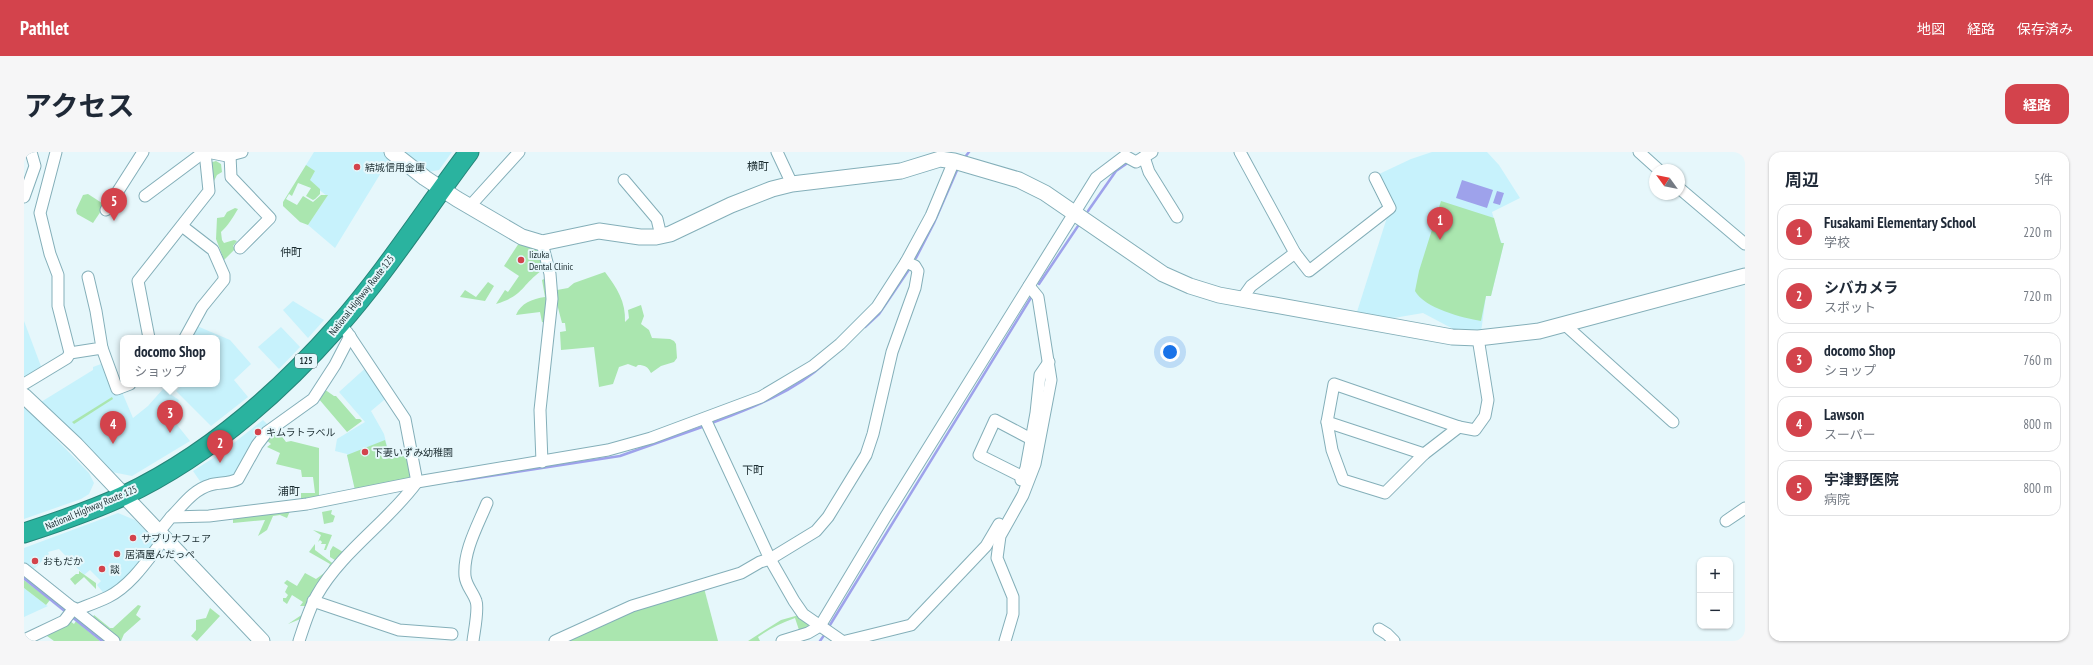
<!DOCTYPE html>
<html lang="ja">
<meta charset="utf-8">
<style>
:root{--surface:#fff;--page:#f6f6f7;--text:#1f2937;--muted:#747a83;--line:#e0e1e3;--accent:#d3434c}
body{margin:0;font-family:"PT Sans Narrow","Noto Sans JP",sans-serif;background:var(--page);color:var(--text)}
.controls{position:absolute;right:12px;bottom:12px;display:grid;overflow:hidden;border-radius:8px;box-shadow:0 1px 3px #0004}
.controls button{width:36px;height:36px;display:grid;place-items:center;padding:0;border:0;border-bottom:1px solid var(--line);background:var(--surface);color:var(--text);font:20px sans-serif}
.compass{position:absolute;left:1625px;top:12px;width:36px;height:36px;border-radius:50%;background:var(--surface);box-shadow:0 1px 3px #0004;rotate:303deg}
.you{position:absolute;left:1146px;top:200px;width:14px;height:14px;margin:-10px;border:3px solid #fff;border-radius:50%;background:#1a73e8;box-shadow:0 0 0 6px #1a73e833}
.badge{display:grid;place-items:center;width:26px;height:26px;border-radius:50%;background:var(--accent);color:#fff;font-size:13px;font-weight:700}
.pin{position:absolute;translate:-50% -33px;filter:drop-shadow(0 1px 2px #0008)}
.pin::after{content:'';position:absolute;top:21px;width:14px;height:12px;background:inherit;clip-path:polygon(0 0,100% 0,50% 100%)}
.popup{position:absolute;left:96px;top:183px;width:100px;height:52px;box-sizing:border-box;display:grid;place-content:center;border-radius:8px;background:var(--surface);filter:drop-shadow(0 1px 3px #0005);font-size:13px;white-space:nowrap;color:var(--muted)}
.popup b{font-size:15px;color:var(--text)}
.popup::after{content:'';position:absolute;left:50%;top:100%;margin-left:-8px;border:8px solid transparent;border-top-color:var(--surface)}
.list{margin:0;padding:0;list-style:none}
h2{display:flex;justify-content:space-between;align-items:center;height:52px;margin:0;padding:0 16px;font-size:17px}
h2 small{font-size:13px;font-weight:400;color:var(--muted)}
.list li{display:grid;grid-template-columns:26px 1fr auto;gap:12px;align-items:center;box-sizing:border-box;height:56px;margin:0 8px 8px;padding:0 8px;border:1px solid var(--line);border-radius:12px}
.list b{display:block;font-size:15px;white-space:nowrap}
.list p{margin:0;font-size:13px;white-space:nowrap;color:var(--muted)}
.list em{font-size:13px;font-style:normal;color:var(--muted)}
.map{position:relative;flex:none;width:1721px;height:489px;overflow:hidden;border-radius:12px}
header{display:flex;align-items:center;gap:24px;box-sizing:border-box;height:56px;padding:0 20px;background:var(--accent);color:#fff}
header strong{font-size:19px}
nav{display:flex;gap:22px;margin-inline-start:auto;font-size:14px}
.intro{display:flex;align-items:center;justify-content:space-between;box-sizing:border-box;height:96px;padding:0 24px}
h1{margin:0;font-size:28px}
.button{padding:10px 18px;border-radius:12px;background:var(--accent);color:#fff;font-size:14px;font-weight:700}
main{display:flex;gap:24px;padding:0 24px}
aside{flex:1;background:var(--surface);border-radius:12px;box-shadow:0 1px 3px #0004}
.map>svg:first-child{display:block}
.built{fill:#c7f2fc}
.green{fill:#aae6af}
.water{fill:#9ea2eb}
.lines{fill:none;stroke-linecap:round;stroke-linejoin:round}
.stream{stroke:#9ea2eb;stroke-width:2.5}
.street-casing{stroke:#84afb9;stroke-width:13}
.secondary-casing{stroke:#84afb9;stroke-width:17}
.highway-casing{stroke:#258478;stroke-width:21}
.street{stroke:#fff;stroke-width:11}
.secondary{stroke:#fff;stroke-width:15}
.highway{stroke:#2ab39f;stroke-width:19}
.poi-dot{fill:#d3434c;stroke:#e6f7fb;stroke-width:1.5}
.labels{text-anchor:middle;stroke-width:4;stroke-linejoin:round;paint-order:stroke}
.shield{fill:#e6f7fb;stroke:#596a6e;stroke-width:1}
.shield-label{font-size:9px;font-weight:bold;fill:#1c2d31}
.poi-label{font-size:10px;fill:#1c2d31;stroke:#e6f7fb;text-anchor:start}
.street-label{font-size:10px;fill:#1c2d31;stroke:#e6f7fb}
.neighbourhood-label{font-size:11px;fill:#1c2d31;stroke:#e6f7fb}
</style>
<header>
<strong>Pathlet</strong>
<nav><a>地図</a><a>経路</a><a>保存済み</a></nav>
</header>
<div class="intro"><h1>アクセス</h1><a class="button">経路</a></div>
<main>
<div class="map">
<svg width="1721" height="489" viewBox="0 0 1721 489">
<rect width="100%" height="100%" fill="#e6f7fb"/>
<g class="built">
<polygon points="290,0 359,0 366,6 311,96 284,73 303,44 284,29 282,13"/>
<polygon points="375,0 428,0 415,18 405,20"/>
<polygon points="1408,0 1463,0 1475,13 1496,46 1468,60 1475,85 1478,91 1480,91 1467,144 1462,144 1457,180 1433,179 1399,161 1358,168 1332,163 1365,59 1353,23 1387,7"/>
<polygon points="269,149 300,168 284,186 259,158"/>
<polygon points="0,169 18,217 0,232"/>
<polygon points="173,174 206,188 227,212 210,228 224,245 187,274 152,239 159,232 193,232 193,186 165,186"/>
<polygon points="257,175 276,195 255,217 234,195"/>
<polygon points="77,212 89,240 92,244 98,240 109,266 124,254 139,237 155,248 146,264 166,289 108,324 88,320 17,250 69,218 69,215"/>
<polygon points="346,212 366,243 347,259 360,282 366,306 385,303 331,338 323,302 311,299 313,287 341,270 315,240"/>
<polygon points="0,254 65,321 70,331 65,342 57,347 0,367"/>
<polygon points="239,268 247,276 218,321 180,335 169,319 197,301"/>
<polygon points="94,361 111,368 135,393 127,404 82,444 73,433 77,429 66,418 60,423 35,397 24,400 25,402 5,422 0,417 0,396"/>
<polygon points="0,436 22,453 24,454 0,465"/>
</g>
<g class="green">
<polygon points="192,9 197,12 198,20 193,23 190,29 187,27 185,11"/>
<polygon points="282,13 291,19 286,28 296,37 296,42 291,47 289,48 282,44 287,36 274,31 268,44 265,42 262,47 273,53 279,44 289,50 297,43 304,43 284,73 276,70 259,54 259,50"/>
<polygon points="64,42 81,53 69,71 53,62 52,58 59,43"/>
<path d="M1417,49l53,17 7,25h3l-13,53h-5l-5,25c-18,-3 -57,-13 -66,-30l4,-20z"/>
<path d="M211,56l3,1c-5,8 -10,17 -17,23l1,8 2,3 10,-3 3,1 -4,5 2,3 -11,11 -8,-21 1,-21 7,-1 3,-5z"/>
<path d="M495,91l20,7 6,22 -4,-1c-20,15 -18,25 -45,33l9,-14 3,2 11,-16 -15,-10z"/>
<path d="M581,120c12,16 21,30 20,50l4,-4 -1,-8 13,-5 3,11 -3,8 8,6 3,8 18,1 4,2 2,3 1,14 -3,4 -13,4 -10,7c-3,-6 -6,-8 -13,-8l-2,2 -8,-3 -9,3 -6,17 -14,3 -5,-40 -33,3 -1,-18 6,-1 -1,-8h-3l-5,-19v-14l11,-2 6,-5z"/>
<path d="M522,126l3,16 -3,29 -4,-1 -2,-10 -24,3c5,-12 16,-16 29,-18l-3,-17z"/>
<polygon points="464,130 470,134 461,149 436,145 441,138 452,145"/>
<polygon points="300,237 310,244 312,244 332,267 336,267 338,269 323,280 294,246"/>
<polygon points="88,245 89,247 50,272 48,270"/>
<polygon points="267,268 254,279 262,290 267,289 295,296 295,346 277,349 277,341 291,341 289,325 278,325 277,318 252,312 256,301 243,295 247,292 240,286"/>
<polygon points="361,288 366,306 385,303 387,324 385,328 331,338 323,303"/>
<polygon points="308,358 307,362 311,364 309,370 300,372 298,360"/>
<polygon points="266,359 263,366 256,363 249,364 243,378 234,384 241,368 209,371 209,367"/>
<polygon points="289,378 308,383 302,398 300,398 302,392 297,392 298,390 296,388 294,390 297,383"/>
<polygon points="291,392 291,398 311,413 304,416 306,412 285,400"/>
<polygon points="309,394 319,400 314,410 306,405 306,399"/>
<polygon points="55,419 72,431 72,437 60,425 51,433 46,427 52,422 55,422"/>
<polygon points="303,419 279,466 264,472 279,462 282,454 276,454 279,450 268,443 263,452 259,449 259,446 262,446 264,443 261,440 264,434 260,431 263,428 273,434 281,421 292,427"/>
<polygon points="0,428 26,448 22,453 0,436"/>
<polygon points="680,436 694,489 543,489 611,455"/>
<polygon points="114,453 117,454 112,463 117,467 100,482 97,489 68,467 70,463 86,476 89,476"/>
<polygon points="186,456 196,464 173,489 167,484 172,478 172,468 182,466"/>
<path d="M775,463l9,8 1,5 -9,5 -5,-15c-14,5 -26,11 -37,19l2,4h-12l33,-21z"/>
<polygon points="46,469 50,472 52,469 76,489 30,489 23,484"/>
</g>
<g class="water">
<polygon points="1438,28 1469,38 1463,56 1432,46"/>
<polygon points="1473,39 1480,41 1476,53 1469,51"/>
<polygon points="0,420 86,489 76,489 0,428"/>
</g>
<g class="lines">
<g class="stream">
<polyline points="941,5 945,0"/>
<polyline points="1064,59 1092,19 1105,10"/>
<polyline points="892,106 910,71 934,16"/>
<polyline points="1015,132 1056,71"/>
<polyline points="841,175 855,162 886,116"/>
<path d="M688,271c39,-15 82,-31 113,-60"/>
<polyline points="433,329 596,304 678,275"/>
<polyline points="806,473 1008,144"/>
<polyline points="796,489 801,482"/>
</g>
<defs>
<g id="street">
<polyline points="183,0 203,4 218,0"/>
<polyline points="753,0 768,32"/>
<polyline points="1216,0 1271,101 1227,134 1217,148"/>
<polyline points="1615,0 1635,18"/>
<polyline points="206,3 207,25 246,66 216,96"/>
<polyline points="1120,5 1125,20 1153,65"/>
<polyline points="600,28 633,67 637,84"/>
<polyline points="1655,36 1721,92"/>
<polyline points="121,44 180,0"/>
<polyline points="0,45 11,14 7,0"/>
<polyline points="446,54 495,0"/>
<polyline points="82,58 119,0"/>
<polyline points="158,74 189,98 200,123 200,128 178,155 161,186"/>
<polyline points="518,91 526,122 528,147 516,258 518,310"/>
<polyline points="1271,101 1285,119 1366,56 1351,26"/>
<polyline points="1540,172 1649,270"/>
<polyline points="323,180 381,267 393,330"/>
<polyline points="125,186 114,129 185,39 181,0"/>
<polyline points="78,196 93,237 106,232"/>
<polyline points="46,201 78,196 72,159 64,125"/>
<polyline points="0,232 43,206 46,201 34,154 34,123 26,102 16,61 32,0"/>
<polygon points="1310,232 1435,275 1400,302 1361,341 1319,328 1308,298 1303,270"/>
<polyline points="681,267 746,407 770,449 779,462 818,489"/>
<polyline points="1303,270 1400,302"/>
<polyline points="1435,275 1451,278 1461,264 1464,248 1454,186"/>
<polyline points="999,325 955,303 971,268 1007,287"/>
<polyline points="997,328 1002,316 1012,261 1016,223 1025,210"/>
<path d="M147,365c12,-12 22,-27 39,-32 9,-3 19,-1 28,-6l19,-34 10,-13 46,-33 22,-34 15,-29"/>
<polyline points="1702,369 1721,356"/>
<polyline points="134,381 147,365 185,364 283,352 393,330 584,298 627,286 737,245 789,214 816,192 853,155 882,110 907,64 930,9"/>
<polyline points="0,417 90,489"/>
<polyline points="289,449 375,478 428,482"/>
<path d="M52,458c10,-4 22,-8 32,-13 23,-11 41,-39 56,-58"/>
<polyline points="1355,477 1363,482 1370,489"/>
<polyline points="0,488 40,469 50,456"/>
<path d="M275,489c5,-15 10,-32 18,-46 25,-44 70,-72 100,-113"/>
<path d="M449,489c1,-9 6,-32 3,-40 -3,-9 -10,-15 -11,-25 -2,-25 13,-51 22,-73"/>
<polyline points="531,489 608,454 717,421 736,410 746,407 792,379 804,365 842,303 849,282 868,200 891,136 894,119 891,114 882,110"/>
<polyline points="758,489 784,481 796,474 862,364 1072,26 1101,4 1112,10 1128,0"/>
<polyline points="822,489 887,473 962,394 975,372"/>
<polyline points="981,489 989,462 989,445 973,406 976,384 999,343 1011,312 1027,228 1014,145 1005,134"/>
</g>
<g id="secondary">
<polyline points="368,0 401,26 433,47 498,85 518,91 575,79 616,85 632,85 646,82 707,53 748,37 768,32 877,19 916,7 930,9 995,28 1021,41 1139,122 1166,134 1195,143 1428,185 1454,186 1515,179 1721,124"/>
<polyline points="0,244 52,293 238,489"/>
</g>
<path id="highway" d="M0,381c34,-11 67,-22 99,-37 83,-39 155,-102 215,-170 47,-53 88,-117 131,-174"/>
</defs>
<use href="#street" class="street-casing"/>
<use href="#secondary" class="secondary-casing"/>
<use href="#highway" class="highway-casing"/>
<use href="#street" class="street"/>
<use href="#secondary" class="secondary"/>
<use href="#highway" class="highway"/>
</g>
<g class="poi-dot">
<circle cx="333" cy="15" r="4"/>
<circle cx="497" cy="108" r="4"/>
<circle cx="234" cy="280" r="4"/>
<circle cx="341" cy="300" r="4"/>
<circle cx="109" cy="386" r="4"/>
<circle cx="93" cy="402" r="4"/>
<circle cx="11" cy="409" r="4"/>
<circle cx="78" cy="417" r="4"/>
</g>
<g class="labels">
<rect class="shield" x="271" y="202" width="22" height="14" rx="3"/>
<g class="shield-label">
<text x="282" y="212">125</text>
</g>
<g class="poi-label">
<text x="341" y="19">結城信用金庫</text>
<text x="505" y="106">Iizuka<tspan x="505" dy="12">Dental Clinic</tspan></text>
<text x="242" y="284">キムラトラベル</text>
<text x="349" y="304">下妻いずみ幼稚園</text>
<text x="117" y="390">サブリナフェア</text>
<text x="101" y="406">居酒屋んだっぺ</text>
<text x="19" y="413">おもだか</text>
<text x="86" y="421">談</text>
</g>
<g class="street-label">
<text transform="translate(337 143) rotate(-52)" y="4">National Highway Route 125</text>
<text transform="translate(67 355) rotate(-23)" y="4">National Highway Route 125</text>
</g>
<g class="neighbourhood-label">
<text x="734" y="18">横町</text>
<text x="267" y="104">仲町</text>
<text x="729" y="322">下町</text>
<text x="265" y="343">浦町</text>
</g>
</g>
</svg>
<div class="controls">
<button>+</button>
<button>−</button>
</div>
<svg class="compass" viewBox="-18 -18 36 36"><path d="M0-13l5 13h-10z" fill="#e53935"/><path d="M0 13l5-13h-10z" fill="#747a83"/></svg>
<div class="you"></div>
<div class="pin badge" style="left:1416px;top:88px">1</div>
<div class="pin badge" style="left:196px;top:311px">2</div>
<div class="pin badge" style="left:146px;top:281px">3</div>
<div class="popup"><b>docomo Shop</b>ショップ</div>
<div class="pin badge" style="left:89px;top:292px">4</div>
<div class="pin badge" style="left:90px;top:69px">5</div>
</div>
<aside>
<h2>周辺<small>5件</small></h2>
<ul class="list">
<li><span class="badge">1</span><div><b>Fusakami Elementary School</b><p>学校</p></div><em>220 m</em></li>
<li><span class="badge">2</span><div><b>シバカメラ</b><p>スポット</p></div><em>720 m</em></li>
<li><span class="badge">3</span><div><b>docomo Shop</b><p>ショップ</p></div><em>760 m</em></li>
<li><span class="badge">4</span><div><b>Lawson</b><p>スーパー</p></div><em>800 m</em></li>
<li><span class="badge">5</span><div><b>宇津野医院</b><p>病院</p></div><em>800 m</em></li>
</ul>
</aside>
</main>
